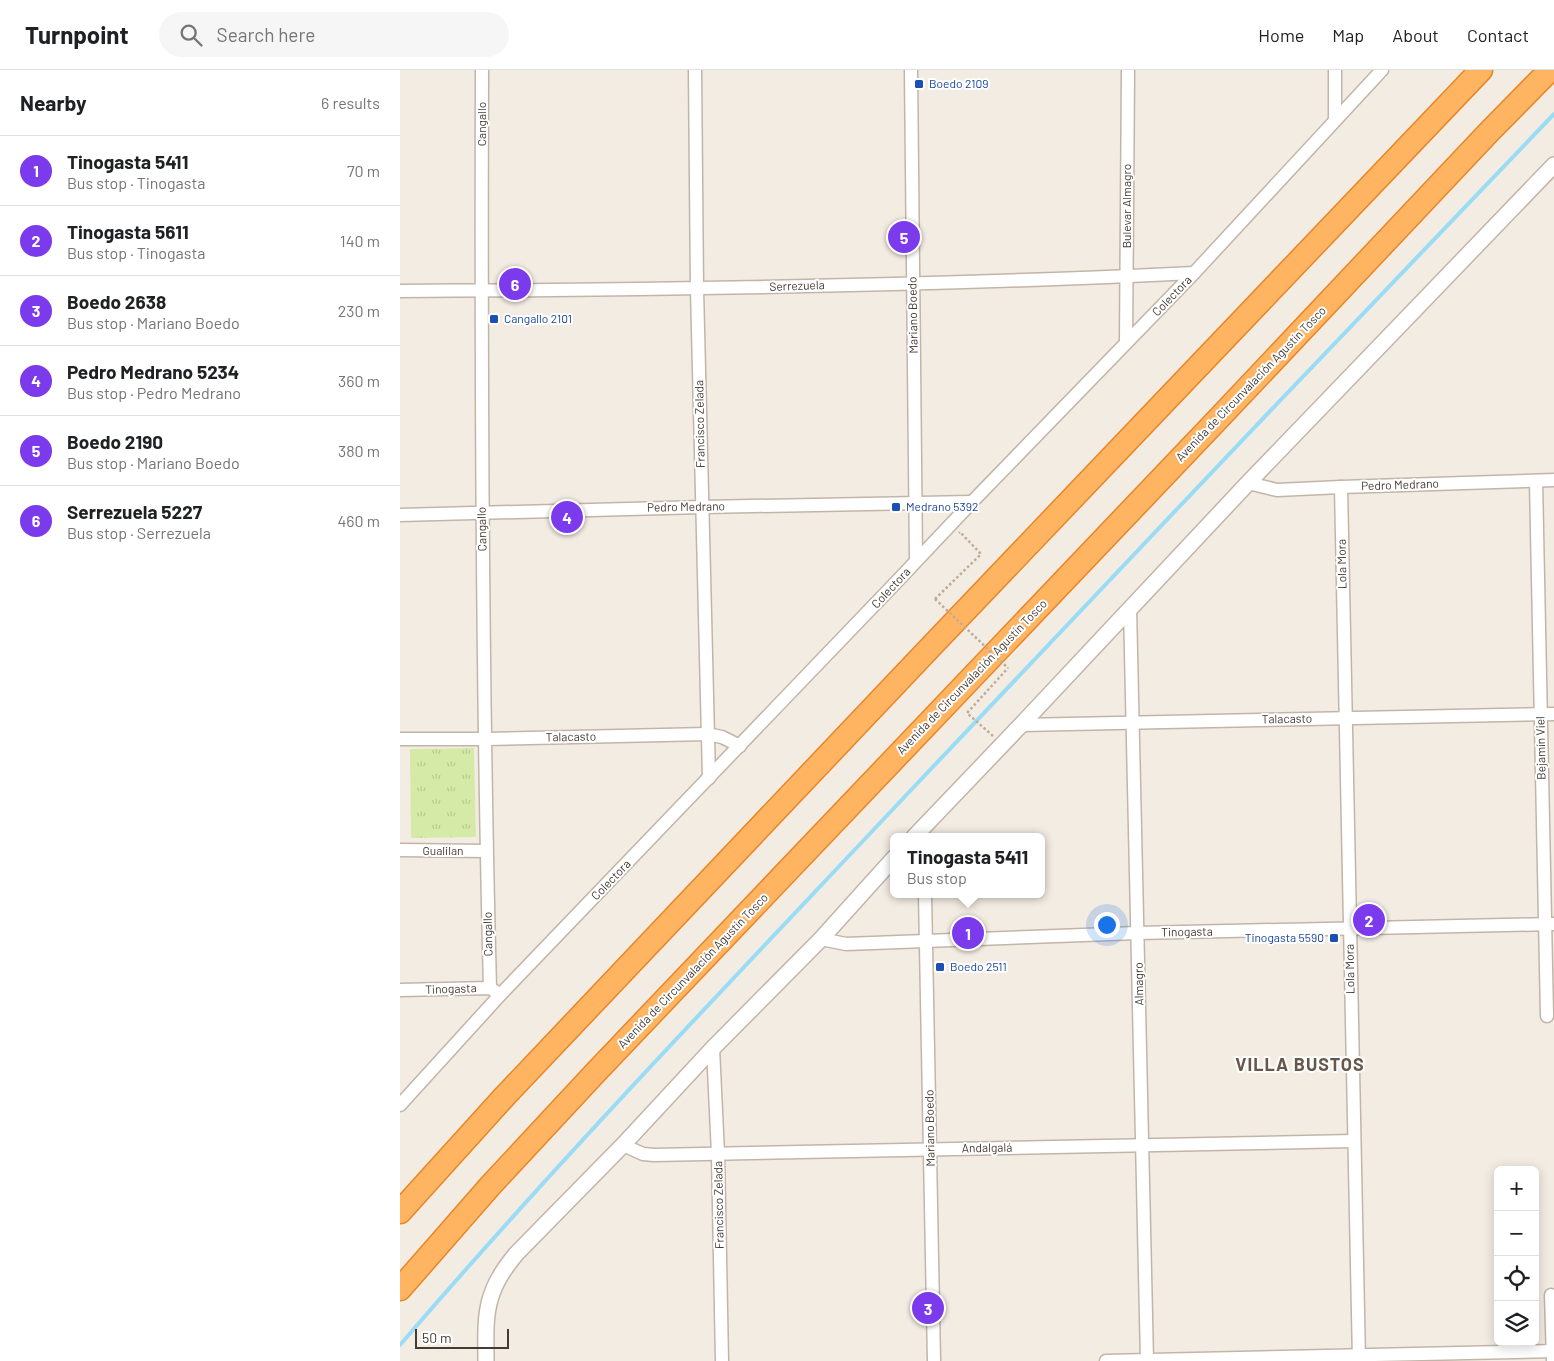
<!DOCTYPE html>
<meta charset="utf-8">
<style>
:root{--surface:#fff;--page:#f6f6f6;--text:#202124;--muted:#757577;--line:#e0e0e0;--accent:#7c3aed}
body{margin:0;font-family:Barlow,sans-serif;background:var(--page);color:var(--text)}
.controls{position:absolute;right:15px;bottom:15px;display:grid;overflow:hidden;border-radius:8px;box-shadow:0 2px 12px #0003}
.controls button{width:45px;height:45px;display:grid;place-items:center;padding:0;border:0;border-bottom:1px solid var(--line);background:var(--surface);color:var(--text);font:25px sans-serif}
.scale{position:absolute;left:15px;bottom:12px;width:94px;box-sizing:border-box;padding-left:5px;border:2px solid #453b33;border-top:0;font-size:14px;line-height:18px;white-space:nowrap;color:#453b33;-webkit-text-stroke:4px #fff;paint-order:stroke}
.you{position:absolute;left:706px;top:854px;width:18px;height:18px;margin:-12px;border:4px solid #fff;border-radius:50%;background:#1a73e8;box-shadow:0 0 0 8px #1a73e833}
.badge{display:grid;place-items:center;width:32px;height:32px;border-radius:50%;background:var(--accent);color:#fff;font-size:16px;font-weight:700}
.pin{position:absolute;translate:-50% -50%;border:2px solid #fff;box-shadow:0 1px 5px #0006}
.popup{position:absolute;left:490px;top:763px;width:155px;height:65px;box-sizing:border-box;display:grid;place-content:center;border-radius:8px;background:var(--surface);filter:drop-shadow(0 1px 4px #0005);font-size:16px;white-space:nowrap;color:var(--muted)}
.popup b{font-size:19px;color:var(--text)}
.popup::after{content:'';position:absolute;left:50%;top:100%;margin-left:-10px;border:10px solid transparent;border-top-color:var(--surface)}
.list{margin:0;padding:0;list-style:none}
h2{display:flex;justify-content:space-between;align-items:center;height:65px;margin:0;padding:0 20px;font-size:21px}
h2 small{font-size:16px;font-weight:400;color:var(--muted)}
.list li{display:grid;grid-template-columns:32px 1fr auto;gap:15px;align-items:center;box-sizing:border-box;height:70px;padding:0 20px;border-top:1px solid var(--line)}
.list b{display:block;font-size:19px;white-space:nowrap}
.list p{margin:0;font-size:16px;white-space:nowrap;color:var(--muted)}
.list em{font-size:16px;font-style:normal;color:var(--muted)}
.icon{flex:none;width:28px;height:28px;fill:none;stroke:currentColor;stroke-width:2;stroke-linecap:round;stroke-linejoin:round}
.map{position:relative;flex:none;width:1154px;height:1291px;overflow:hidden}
header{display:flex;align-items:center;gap:30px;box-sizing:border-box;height:70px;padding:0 25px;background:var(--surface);border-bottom:1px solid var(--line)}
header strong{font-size:24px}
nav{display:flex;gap:28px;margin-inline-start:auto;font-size:18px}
.search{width:350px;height:45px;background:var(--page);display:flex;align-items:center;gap:12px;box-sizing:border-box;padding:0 18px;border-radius:28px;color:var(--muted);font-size:19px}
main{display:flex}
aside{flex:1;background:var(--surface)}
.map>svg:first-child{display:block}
.park{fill:url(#park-tufts)}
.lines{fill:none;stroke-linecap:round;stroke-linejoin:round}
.stream{stroke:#9adcf5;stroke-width:4}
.minor-casing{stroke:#c2b5a8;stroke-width:15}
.tertiary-casing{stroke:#c2b5a8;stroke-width:18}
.motorway-casing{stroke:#e88628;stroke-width:25}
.path{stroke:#c1ab95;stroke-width:2.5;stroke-dasharray:2.5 2.5;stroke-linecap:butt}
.minor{stroke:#fff;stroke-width:12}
.tertiary{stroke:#fff;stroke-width:15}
.motorway{stroke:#ffb461;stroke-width:22}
.path-bridge{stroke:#c1ab95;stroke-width:2.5;stroke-dasharray:2.5 2.5;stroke-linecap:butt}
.transit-dot{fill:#1a4fb4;stroke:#fff;stroke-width:2}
.labels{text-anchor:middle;stroke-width:4;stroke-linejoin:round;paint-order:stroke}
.transit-label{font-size:12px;fill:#164399;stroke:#fff;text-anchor:start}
.street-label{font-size:12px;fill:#453b33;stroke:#fff}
.district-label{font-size:18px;font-weight:bold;letter-spacing:1px;fill:#685749;stroke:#fff}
</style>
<header>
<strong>Turnpoint</strong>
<div class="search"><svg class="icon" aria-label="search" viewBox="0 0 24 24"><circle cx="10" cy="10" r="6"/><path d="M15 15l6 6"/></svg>Search here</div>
<nav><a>Home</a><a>Map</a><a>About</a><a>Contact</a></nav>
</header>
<main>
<aside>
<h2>Nearby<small>6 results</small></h2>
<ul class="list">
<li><span class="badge">1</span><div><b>Tinogasta 5411</b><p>Bus stop · Tinogasta</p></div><em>70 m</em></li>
<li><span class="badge">2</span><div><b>Tinogasta 5611</b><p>Bus stop · Tinogasta</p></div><em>140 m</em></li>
<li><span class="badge">3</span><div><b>Boedo 2638</b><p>Bus stop · Mariano Boedo</p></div><em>230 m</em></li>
<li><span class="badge">4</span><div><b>Pedro Medrano 5234</b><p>Bus stop · Pedro Medrano</p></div><em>360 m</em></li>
<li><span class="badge">5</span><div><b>Boedo 2190</b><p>Bus stop · Mariano Boedo</p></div><em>380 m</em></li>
<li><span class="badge">6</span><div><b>Serrezuela 5227</b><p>Bus stop · Serrezuela</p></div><em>460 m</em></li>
</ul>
</aside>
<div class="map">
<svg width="1154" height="1291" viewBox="0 0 1154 1291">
<defs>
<pattern id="park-tufts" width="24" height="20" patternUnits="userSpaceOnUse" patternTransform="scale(1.25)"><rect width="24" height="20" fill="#d6eaa8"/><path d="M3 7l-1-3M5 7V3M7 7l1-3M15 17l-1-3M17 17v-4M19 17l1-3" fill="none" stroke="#b9ca91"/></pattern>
</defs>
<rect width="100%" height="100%" fill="#f3ece3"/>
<polygon class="park" points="74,678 76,767 11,768 10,679"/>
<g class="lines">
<path class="stream" d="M0,1275c164,-191 339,-372 511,-555 214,-226 427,-452 643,-676"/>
<defs>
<g id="minor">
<path d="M82,0c-1,306 0,612 8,918"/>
<polyline points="295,0 297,219 309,708"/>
<polyline points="511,0 516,490"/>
<polyline points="935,0 935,50"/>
<path d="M0,221c265,-1 530,-5 794,-18"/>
<polyline points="726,273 728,0"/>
<polyline points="1136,411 1147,946"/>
<polyline points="848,413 877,420 941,417 1154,410"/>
<polyline points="941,417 959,1291"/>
<polyline points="0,445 302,437 572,432"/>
<polyline points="730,538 747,1291"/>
<polyline points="621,655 1154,644"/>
<polyline points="0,669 85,669 307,664 322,667 340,676"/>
<polyline points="0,780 86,781"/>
<polyline points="525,824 534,1291"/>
<polyline points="421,869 446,874 737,863 1154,854"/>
<polyline points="0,920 90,918 96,922"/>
<polyline points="313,978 318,1084 322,1291"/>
<polyline points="0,1035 100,925 504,504 572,432 794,203 982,0"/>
<polyline points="223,1075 243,1084 254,1085 954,1071"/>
<polyline points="1151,1225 1153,1291"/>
<polyline points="706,1291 1154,1281"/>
</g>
<g id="tertiary">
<polyline points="514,767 621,655 848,413 1154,95"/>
<path d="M86,1291c0,-23 -2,-49 7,-70 5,-14 14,-26 23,-37l107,-109 90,-97 108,-109 73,-81"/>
</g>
<g id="motorway">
<polyline points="0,1142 105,1026 523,585 1081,0"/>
<polyline points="0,1219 90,1116 196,1002 819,348 1089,62 1150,0"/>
</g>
</defs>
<use href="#minor" class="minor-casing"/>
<use href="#tertiary" class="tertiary-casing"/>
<use href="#motorway" class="motorway-casing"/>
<g class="path">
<polyline points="535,529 581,484 560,462 559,463"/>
<polyline points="593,666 567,643 608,598"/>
</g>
<use href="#minor" class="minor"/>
<use href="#tertiary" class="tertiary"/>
<use href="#motorway" class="motorway"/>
<polyline class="path-bridge" points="535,529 608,598"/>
</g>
<g class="transit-dot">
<rect x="514" y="9" width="10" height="10" rx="2.5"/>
<rect x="89" y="244" width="10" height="10" rx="2.5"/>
<rect x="491" y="432" width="10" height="10" rx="2.5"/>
<rect x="929" y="863" width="10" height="10" rx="2.5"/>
<rect x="535" y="892" width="10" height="10" rx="2.5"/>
</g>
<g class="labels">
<g class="transit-label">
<text x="529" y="18">Boedo 2109</text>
<text x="104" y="253">Cangallo 2101</text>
<text x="506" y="441">Medrano 5392</text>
<text x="924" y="872" text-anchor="end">Tinogasta 5590</text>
<text x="550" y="901">Boedo 2511</text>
</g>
<g class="street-label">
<text transform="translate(82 54) rotate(-90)" y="4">Cangallo</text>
<text transform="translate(727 136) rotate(-90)" y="4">Bulevar Almagro</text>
<text transform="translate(397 216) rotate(-2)" y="4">Serrezuela</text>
<text transform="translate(772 226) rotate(-46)" y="4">Colectora</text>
<text transform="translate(513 245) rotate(-91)" y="4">Mariano Boedo</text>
<text transform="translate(851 314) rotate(-46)" y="4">Avenida de Circunvalación Agustín Tosco</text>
<text transform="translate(300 354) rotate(-91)" y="4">Francisco Zelada</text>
<text transform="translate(1000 415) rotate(-2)" y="4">Pedro Medrano</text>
<text transform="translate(286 437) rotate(-1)" y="4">Pedro Medrano</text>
<text transform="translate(82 459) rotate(-91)" y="4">Cangallo</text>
<text transform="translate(942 494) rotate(-91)" y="4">Lola Mora</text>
<text transform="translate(491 518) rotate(-47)" y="4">Colectora</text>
<text transform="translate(572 607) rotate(-46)" y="4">Avenida de Circunvalación Agustín Tosco</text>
<text transform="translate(887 649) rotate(-1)" y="4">Talacasto</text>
<text transform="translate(171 667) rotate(-1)" y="4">Talacasto</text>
<text transform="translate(1141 678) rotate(-91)" y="4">Bejamín Viel</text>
<text x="43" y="785">Gualilan</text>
<text transform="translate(211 810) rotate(-46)" y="4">Colectora</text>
<text transform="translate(787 862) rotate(-1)" y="4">Tinogasta</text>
<text transform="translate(88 864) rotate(-91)" y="4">Cangallo</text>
<text transform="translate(950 899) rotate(-91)" y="4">Lola Mora</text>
<text transform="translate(293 901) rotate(-46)" y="4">Avenida de Circunvalación Agustín Tosco</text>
<text transform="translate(739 914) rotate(-91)" y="4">Almagro</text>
<text transform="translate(51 919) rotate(-2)" y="4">Tinogasta</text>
<text transform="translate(530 1058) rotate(-91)" y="4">Mariano Boedo</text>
<text transform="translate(587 1078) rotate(-1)" y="4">Andalgalá</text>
<text transform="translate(319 1135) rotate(-91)" y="4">Francisco Zelada</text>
</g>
<g class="district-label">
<text x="900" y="1001">VILLA BUSTOS</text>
</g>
</g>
</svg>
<div class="controls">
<button>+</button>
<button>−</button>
<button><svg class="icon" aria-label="locate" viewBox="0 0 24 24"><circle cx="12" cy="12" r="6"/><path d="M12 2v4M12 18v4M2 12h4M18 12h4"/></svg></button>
<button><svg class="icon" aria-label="layers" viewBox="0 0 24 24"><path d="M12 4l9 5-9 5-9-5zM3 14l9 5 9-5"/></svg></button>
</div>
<div class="scale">50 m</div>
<div class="you"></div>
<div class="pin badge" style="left:568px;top:863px">1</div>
<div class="popup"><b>Tinogasta 5411</b>Bus stop</div>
<div class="pin badge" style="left:969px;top:850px">2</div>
<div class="pin badge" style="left:528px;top:1238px">3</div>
<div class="pin badge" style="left:167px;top:447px">4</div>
<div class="pin badge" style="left:504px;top:167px">5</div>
<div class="pin badge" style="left:115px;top:214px">6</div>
</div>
</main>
